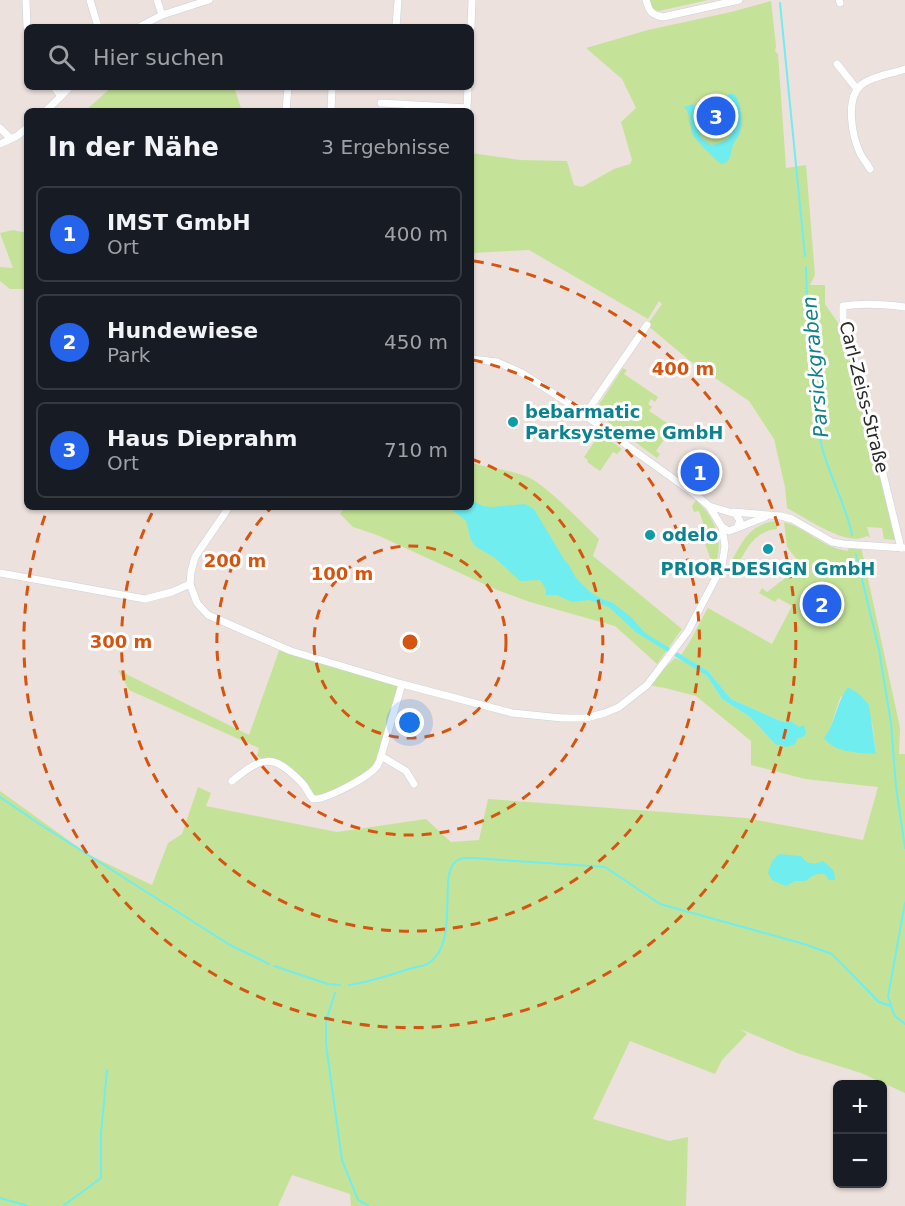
<!DOCTYPE html>
<html lang="de">
<meta charset="utf-8">
<style>
:root{--surface:#171b24;--page:#20242c;--text:#f1f3f6;--muted:#9ea1a6;--line:#363941;--accent:#2563eb}
body{margin:0;font-family:"DejaVu Sans",sans-serif;background:var(--page);color:var(--text)}
.controls{position:absolute;right:18px;bottom:18px;display:grid;overflow:hidden;border-radius:9px;box-shadow:0 2px 4px #0004}
.controls button{width:54px;height:54px;display:grid;place-items:center;padding:0;border:0;border-bottom:2px solid var(--line);background:var(--surface);color:var(--text);font:30px sans-serif}
.you{position:absolute;left:410px;top:723px;width:21px;height:21px;margin:-15px;border:4px solid #fff;border-radius:50%;background:#1a73e8;box-shadow:0 0 0 9px #1a73e833}
.badge{display:grid;place-items:center;width:39px;height:39px;border-radius:50%;background:var(--accent);color:#fff;font-size:20px;font-weight:700}
.pin{position:absolute;translate:-50% -50%;border:3px solid #fff;box-shadow:0 2px 6px #0006}
.list{margin:0;padding:0;list-style:none}
h2{display:flex;justify-content:space-between;align-items:center;height:78px;margin:0;padding:0 24px;font-size:26px}
h2 small{font-size:20px;font-weight:400;color:var(--muted)}
.list li{display:grid;grid-template-columns:39px 1fr auto;gap:18px;align-items:center;box-sizing:border-box;height:96px;margin:0 12px 12px;padding:0 12px;border:2px solid var(--line);border-radius:9px}
.list b{display:block;font-size:22px;white-space:nowrap}
.list p{margin:0;font-size:20px;white-space:nowrap;color:var(--muted)}
.list em{font-size:20px;font-style:normal;color:var(--muted)}
.icon{flex:none;width:33px;height:33px;fill:none;stroke:currentColor;stroke-width:2;stroke-linecap:round;stroke-linejoin:round}
.map{position:relative;flex:none;width:905px;height:1206px;overflow:hidden}
.search{position:absolute;background:var(--surface);box-shadow:0 2px 4px #0004;left:24px;top:24px;width:450px;height:66px;display:flex;align-items:center;gap:15px;box-sizing:border-box;padding:0 21px;border-radius:9px;color:var(--muted);font-size:22px}
.panel{position:absolute;background:var(--surface);box-shadow:0 2px 4px #0004;left:24px;top:108px;width:450px;height:402px;border-radius:9px}
.map>svg:first-child{display:block}
.green{fill:#c5e398;fill-rule:evenodd}
.plaza{fill:#d8d3cf}
.water{fill:#6fedef}
.lines{fill:none;stroke-linecap:round;stroke-linejoin:round}
.stream{stroke:#6fedef;stroke-width:2}
.pedestrian-casing{stroke:#cad2dc;stroke-width:7}
.minor-casing{stroke:#cad2dc;stroke-width:8}
.pedestrian{stroke:#fff;stroke-width:5}
.minor{stroke:#fff;stroke-width:7}
.ring{fill:none;stroke:#d5540f;stroke-width:3;stroke-dasharray:10 8}
.culture-dot{fill:#0f9aa8;stroke:#fff;stroke-width:2}
.labels{text-anchor:middle;stroke-width:6;stroke-linejoin:round;paint-order:stroke}
.street-label{font-size:18px;fill:#2a2a2a;stroke:#fff}
.culture-label{font-size:18px;font-weight:bold;fill:#0d838f;stroke:#fff;text-anchor:start}
.water-label{font-size:20px;font-style:italic;fill:#0d828d;stroke:#fff}
.centre{fill:#d5540f;stroke:#fff;stroke-width:3}
.ring-label{font-size:18px;text-anchor:middle;font-weight:bold;fill:#d5540f;stroke:#fff;stroke-width:6;stroke-linejoin:round;paint-order:stroke}
</style>
<div class="map">
<svg width="905" height="1206" viewBox="0 0 905 1206">
<rect width="100%" height="100%" fill="#ece1dc"/>
<g class="green">
<polygon points="650,0 708,0 659,11 652,9"/>
<path d="M771,1l5,45 -1,5 3,3 8,114 20,-3 9,110 -5,10h15v19l22,32 8,50 19,67 21,87 -11,-1 -2,-11 -15,-1 3,11 -3,-2c-19,12 -61,-18 -80,-28l-2,-21 -11,-48 -25,-38 -59,-40 -43,-36 15,-21 -3,-3 -11,18 -119,-69 -58,3v-100l49,7 47,1 7,24 8,2 32,-18 16,-5 2,-4 -11,-38 15,-14 -14,-29 -36,-31 62,-18 83,-18z"/>
<polygon points="112,87 234,87 242,111 85,111"/>
<polygon points="13,230 27,233 27,289 10,289 0,281 0,267 13,268 0,233"/>
<polygon points="623,368 627,370 624,374 658,397 655,402 651,399 648,404 652,407 649,411 673,427 656,451 660,454 657,458 594,412"/>
<polygon points="595,430 622,449 617,454 613,452 600,471 587,462 588,460 584,457 597,438 592,434"/>
<path d="M471,462c18,7 37,7 54,14 19,6 58,48 74,63l-6,17 89,73 -25,35 -42,-38 -85,-24 -33,-12 -120,-55 -24,-8 -13,-13 5,-7h126z"/>
<path d="M696,500c18,17 28,37 20,63l-6,-5 -11,-32 5,-1 -5,-14 -5,1 -2,-6z"/>
<path d="M777,521v8c-23,2 -32,22 -41,40l-7,-3c12,-22 20,-43 48,-45z"/>
<path d="M784,522c25,7 36,25 64,29l1,-6 12,1 39,182 -1,26h6v339l-44,-20 -64,-20 -57,-24 7,5 -25,26 -7,14 -85,-33 -37,78 76,22 19,-4 -2,69h-335l-1,-12 -58,-19 -14,31h-278v-415l89,64 63,30 16,-42 14,-9 16,-47 13,6 -5,13 131,26 89,-13 25,23 28,-2 9,-41 258,19 117,22 15,-53 -73,-8 -54,-14v-24l-55,-45 -31,-8 -18,-3 28,-27 13,5 19,13 15,23 28,18 25,27 23,-17 -6,-5h-9l-52,-23 -23,-28 -27,-16c11,-14 17,-31 27,-47l64,36 20,-38 -14,-8 -3,4 -16,-9 3,-5 5,4 21,-16 2,1 9,-6 -4,-7 3,-3 -11,-14zM841,696l31,26 4,32 -51,-16c8,-13 10,-28 16,-42z"/>
<polygon points="280,648 402,684 377,766 342,790 313,799 293,775 257,756 259,748 129,690 118,670 249,735"/>
</g>
<polygon class="plaza" points="703,112 705,114 705,123 718,121 720,129 700,132 696,113"/>
<g class="water">
<path d="M729,94h5c7,7 9,28 6,38 -1,5 -5,8 -7,13 -3,9 -1,17 -12,19 -4,-3 -26,-24 -28,-29 -4,-9 -1,-20 -9,-28l9,-3 2,3 6,31 10,7c27,-4 24,-21 20,-43l-6,-4z"/>
<polygon points="475,502 483,506 492,507 525,504 534,509 565,561 569,565 576,578 590,592 602,599 613,603 632,618 645,633 708,671 731,699 783,722 792,722 799,727 804,725 806,733 803,737 798,738 795,744 787,747 775,744 750,717 722,699 707,676 637,633 609,607 589,600 572,602 557,595 546,595 546,589 540,580 520,581 495,558 475,546 471,540 466,521 449,507 471,507 471,503"/>
<path d="M848,687l11,7 10,11 7,49c-19,-2 -39,0 -52,-16 12,-16 12,-35 24,-51z"/>
<path d="M779,854l22,2c7,9 12,9 22,5l11,10 1,9h-6l-4,-6c-8,-1 -13,1 -19,7h-11l-9,5 -14,-6 -4,-7 4,-12z"/>
</g>
<g class="lines">
<g class="stream">
<polyline points="780,3 805,256"/>
<path d="M806,267c2,59 3,118 15,176 7,32 25,60 31,92"/>
<polyline points="856,554 879,650 891,723 896,787 905,848"/>
<polyline points="0,797 38,823 230,945 269,964"/>
<polyline points="905,903 888,996 894,1015 905,1024"/>
<polyline points="274,966 328,984 340,985"/>
<path d="M349,985c21,-3 42,-10 63,-17 5,-1 13,-2 17,-5 31,-21 9,-84 26,-101 6,-5 11,-4 18,-4l132,9 55,37 144,40 28,10 47,48 12,4"/>
<polyline points="335,993 326,1021 326,1044 342,1160 358,1200 369,1206"/>
<polyline points="0,1198 28,1206"/>
<polyline points="63,1206 101,1178 101,1134 107,1070"/>
</g>
<defs>
<polygon id="pedestrian" points="713,104 714,106 716,104 717,109 713,109"/>
<g id="minor">
<polyline points="26,0 27,27"/>
<polyline points="90,0 98,27"/>
<polyline points="157,0 162,15"/>
<path d="M646,0c3,11 5,15 17,17l76,-17"/>
<polyline points="839,0 840,3"/>
<polyline points="139,27 162,15 209,0"/>
<polyline points="396,27 398,0"/>
<polyline points="471,27 472,0"/>
<polyline points="837,64 857,89"/>
<polyline points="54,87 61,96"/>
<polyline points="381,103 467,108 468,87"/>
<polyline points="46,111 70,87"/>
<polyline points="286,111 288,87"/>
<polyline points="331,111 332,87"/>
<polyline points="0,128 10,138"/>
<polyline points="0,144 17,136 27,128"/>
<path d="M870,169c-3,-6 -8,-11 -10,-16 -8,-17 -15,-54 1,-68 11,-9 31,-11 44,-16"/>
<polyline points="471,359 497,362 522,373 565,401 696,495 709,506 722,527 729,531 737,528 740,521 736,514 709,506"/>
<polyline points="584,416 647,325"/>
<polyline points="229,507 195,557 191,572 190,584 197,603 208,615 291,651 402,684 512,713 562,718 586,718 605,713 619,707 647,685 688,631 722,566 725,546 722,527"/>
<polyline points="733,512 781,516 792,519 832,542 843,544 904,548"/>
<polyline points="737,528 765,517"/>
<path d="M901,548l-39,-161 -19,-69v-12c20,-3 41,-2 62,1"/>
<polyline points="0,573 145,599 172,592 190,584"/>
<polyline points="402,684 381,756 406,771 414,784"/>
<path d="M232,781c30,-24 40,-29 70,2 5,5 6,11 11,16 13,1 56,-22 64,-33 2,-3 3,-6 4,-10"/>
</g>
</defs>
<use href="#pedestrian" class="pedestrian-casing"/>
<use href="#minor" class="minor-casing"/>
<use href="#pedestrian" class="pedestrian"/>
<use href="#minor" class="minor"/>
</g>
<g class="ring">
<circle cx="410" cy="642" r="96"/>
<path d="M471 459A193 193 0 1 1 271 508"/>
<path d="M473 360A289 289 0 1 1 154 509"/>
<path d="M474 261A386 386 0 1 1 47 510"/>
</g>
<g class="culture-dot">
<circle cx="513" cy="422" r="6"/>
<circle cx="650" cy="535" r="6"/>
<circle cx="768" cy="549" r="6"/>
</g>
<g class="labels">
<g class="street-label">
<text transform="translate(864 397) rotate(76)" y="6">Carl-Zeiss-Straße</text>
</g>
<g class="culture-label">
<text x="525" y="418">bebarmatic<tspan x="525" dy="21">Parksysteme GmbH</tspan></text>
<text x="662" y="541">odelo</text>
<text x="768" y="575" text-anchor="middle">PRIOR-DESIGN GmbH</text>
</g>
<g class="water-label">
<text transform="translate(815 367) rotate(-95)" y="7">Parsickgraben</text>
</g>
</g>
<circle cx="410" cy="642" r="9" class="centre"/>
<g class="ring-label">
<text x="683" y="375">400 m</text>
<text x="235" y="567">200 m</text>
<text x="342" y="580">100 m</text>
<text x="121" y="648">300 m</text>
</g>
</svg>
<div class="controls">
<button>+</button>
<button>−</button>
</div>
<div class="you"></div>
<div class="pin badge" style="left:700px;top:472px">1</div>
<div class="pin badge" style="left:822px;top:604px">2</div>
<div class="pin badge" style="left:716px;top:116px">3</div>
<div class="search"><svg class="icon" aria-label="search" viewBox="0 0 24 24"><circle cx="10" cy="10" r="6"/><path d="M15 15l6 6"/></svg>Hier suchen</div>
<section class="panel">
<h2>In der Nähe<small>3 Ergebnisse</small></h2>
<ul class="list">
<li><span class="badge">1</span><div><b>IMST GmbH</b><p>Ort</p></div><em>400 m</em></li>
<li><span class="badge">2</span><div><b>Hundewiese</b><p>Park</p></div><em>450 m</em></li>
<li><span class="badge">3</span><div><b>Haus Dieprahm</b><p>Ort</p></div><em>710 m</em></li>
</ul>
</section>
</div>
